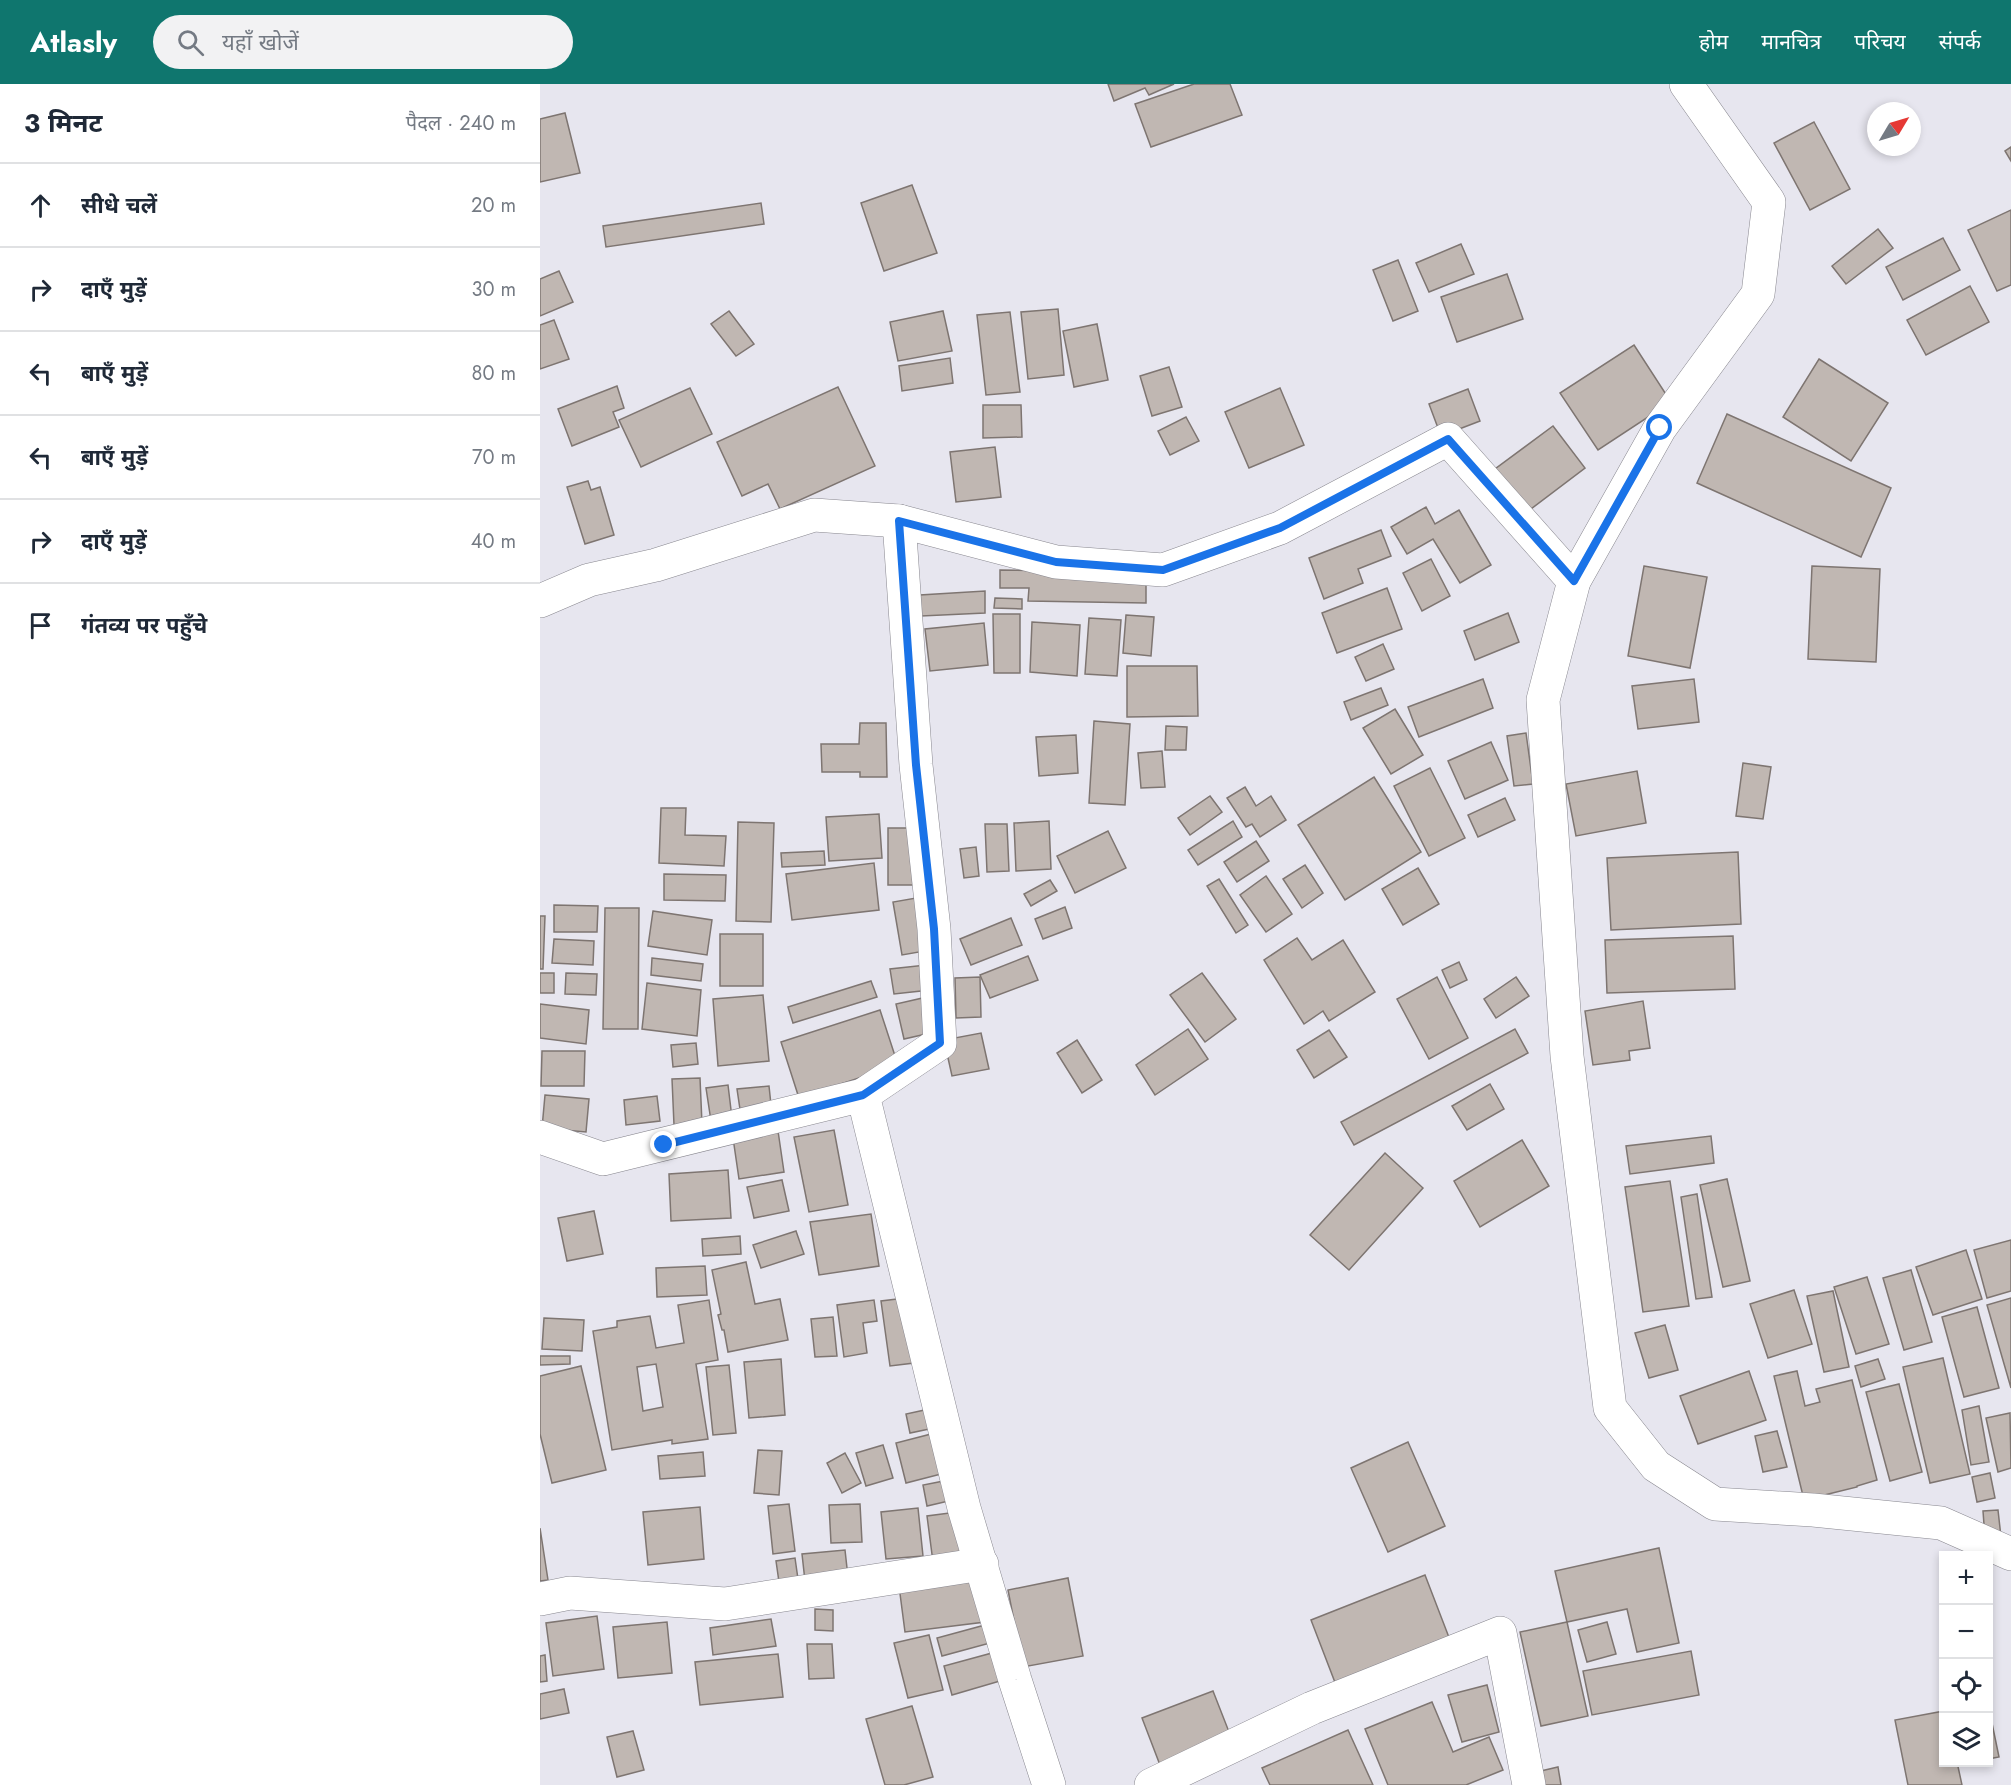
<!DOCTYPE html>
<html lang="hi">
<meta charset="utf-8">
<style>
:root{--surface:#fff;--page:#f2f2f3;--text:#1f2937;--muted:#747a83;--line:#e0e1e3;--accent:#0f766e}
body{margin:0;font-family:Jost,"Noto Sans Devanagari",sans-serif;background:var(--page);color:var(--text)}
.controls{position:absolute;right:18px;bottom:18px;display:grid;overflow:hidden;border-radius:0px;box-shadow:0 3px 9px #0003}
.controls button{width:54px;height:54px;display:grid;place-items:center;padding:0;border:0;border-bottom:2px solid var(--line);background:var(--surface);color:var(--text);font:30px sans-serif}
.compass{position:absolute;left:1327px;top:18px;width:54px;height:54px;border-radius:50%;background:var(--surface);box-shadow:0 3px 9px #0003;rotate:52deg}
.stop{position:absolute;width:18px;height:18px;margin:-14px;border:4px solid #1a73e8;border-radius:50%;background:#fff}
.stop.end{background:#1a73e8;border-color:#fff;box-shadow:0 2px 6px #0008}
.list{margin:0;padding:0;list-style:none}
h2{display:flex;justify-content:space-between;align-items:center;height:78px;margin:0;padding:0 24px;font-size:26px}
h2 small{font-size:20px;font-weight:400;color:var(--muted)}
.list li{display:grid;grid-template-columns:39px 1fr auto;gap:18px;align-items:center;box-sizing:border-box;height:84px;padding:0 24px;border-top:2px solid var(--line)}
.list b{display:block;font-size:22px;white-space:nowrap}
.list em{font-size:20px;font-style:normal;color:var(--muted)}
.icon{flex:none;width:33px;height:33px;fill:none;stroke:currentColor;stroke-width:2;stroke-linecap:round;stroke-linejoin:round}
.map{position:relative;flex:none;width:1471px;height:1701px;overflow:hidden}
header{display:flex;align-items:center;gap:36px;box-sizing:border-box;height:84px;padding:0 30px;background:var(--accent);color:#fff}
header strong{font-size:28px}
nav{display:flex;gap:33px;margin-inline-start:auto;font-size:21px}
.search{width:420px;height:54px;background:var(--page);display:flex;align-items:center;gap:15px;box-sizing:border-box;padding:0 21px;border-radius:33px;color:var(--muted);font-size:22px}
main{display:flex}
aside{flex:1;background:var(--surface)}
.map>svg:first-child{display:block}
.building{fill:#c0b7b2;stroke:#7e7571;stroke-width:1.5;fill-rule:evenodd}
.lines{fill:none;stroke-linecap:round;stroke-linejoin:round}
.minor-casing{stroke:#88878f;stroke-width:34}
.minor{stroke:#fff;stroke-width:33}
.route{stroke:#1a73e8;stroke-width:8}
</style>
<header>
<strong>Atlasly</strong>
<div class="search"><svg class="icon" aria-label="search" viewBox="0 0 24 24"><circle cx="10" cy="10" r="6"/><path d="M15 15l6 6"/></svg>यहाँ खोजें</div>
<nav><a>होम</a><a>मानचित्र</a><a>परिचय</a><a>संपर्क</a></nav>
</header>
<main>
<aside>
<h2>3 मिनट<small>पैदल · 240 m</small></h2>
<ul class="list">
<li><svg class="icon" aria-label="ahead" viewBox="0 0 24 24"><path d="M12 20V5M6 11l6-6 6 6"/></svg><div><b>सीधे चलें</b></div><em>20 m</em></li>
<li><svg class="icon" aria-label="right" viewBox="0 0 24 24"><path d="M7 20v-9h11M14 6l5 5-5 5"/></svg><div><b>दाएँ मुड़ें</b></div><em>30 m</em></li>
<li><svg class="icon" aria-label="left" viewBox="0 0 24 24"><path d="M17 20v-9H6M10 6l-5 5 5 5"/></svg><div><b>बाएँ मुड़ें</b></div><em>80 m</em></li>
<li><svg class="icon" aria-label="left" viewBox="0 0 24 24"><path d="M17 20v-9H6M10 6l-5 5 5 5"/></svg><div><b>बाएँ मुड़ें</b></div><em>70 m</em></li>
<li><svg class="icon" aria-label="right" viewBox="0 0 24 24"><path d="M7 20v-9h11M14 6l5 5-5 5"/></svg><div><b>दाएँ मुड़ें</b></div><em>40 m</em></li>
<li><svg class="icon" aria-label="arrive" viewBox="0 0 24 24"><path d="M6 21V4h12l-3 4 3 4H6"/></svg><div><b>गंतव्य पर पहुँचे</b></div></li>
</ul>
</aside>
<div class="map">
<svg width="1471" height="1701" viewBox="0 0 1471 1701">
<rect width="100%" height="100%" fill="#e7e6ef"/>
<g class="building">
<polygon points="568,0 634,0 609,11 605,4 574,17"/>
<polygon points="654,0 690,0 702,31 611,63 595,20"/>
<polygon points="25,29 40,89 0,98 0,35"/>
<polygon points="1274,38 1310,105 1270,126 1234,59"/>
<polygon points="1471,63 1471,77 1465,67"/>
<polygon points="372,101 397,169 344,187 321,119"/>
<polygon points="221,119 224,140 66,163 63,142"/>
<polygon points="1471,126 1471,201 1457,207 1428,146"/>
<polygon points="1338,145 1353,164 1306,200 1292,182"/>
<polygon points="1403,154 1420,186 1363,216 1346,183"/>
<polygon points="921,160 934,190 889,208 876,179"/>
<polygon points="858,176 878,227 853,237 833,186"/>
<polygon points="19,187 33,218 0,232 0,195"/>
<polygon points="967,190 983,235 917,258 901,213"/>
<polygon points="1430,202 1449,238 1386,271 1367,236"/>
<polygon points="518,225 524,291 488,295 481,228"/>
<polygon points="189,227 214,260 196,272 171,240"/>
<polygon points="403,227 412,267 358,277 350,238"/>
<polygon points="470,228 480,308 446,311 437,231"/>
<polygon points="14,236 29,275 0,285 0,241"/>
<polygon points="557,240 568,296 534,303 523,247"/>
<polygon points="1094,261 1131,318 1058,366 1020,309"/>
<polygon points="410,274 413,299 362,307 359,282"/>
<polygon points="1279,275 1348,319 1311,377 1243,333"/>
<polygon points="629,283 642,323 612,332 600,292"/>
<polygon points="77,302 84,324 73,328 79,343 32,362 18,325"/>
<polygon points="298,303 335,382 240,425 228,400 202,412 177,358"/>
<polygon points="150,304 172,350 101,383 79,336"/>
<polygon points="740,304 764,361 709,384 685,328"/>
<polygon points="928,305 940,337 901,352 889,320"/>
<polygon points="443,321 481,321 482,353 443,354"/>
<polygon points="1187,330 1351,404 1321,473 1157,399"/>
<polygon points="646,333 659,357 630,371 618,347"/>
<polygon points="1013,342 1045,384 987,428 955,385"/>
<polygon points="455,363 461,413 416,418 410,368"/>
<polygon points="48,397 51,406 60,403 74,451 45,460 27,403"/>
<polygon points="886,423 895,440 919,426 951,481 920,499 893,455 867,470 851,443"/>
<polygon points="841,446 851,472 818,485 823,499 784,515 769,474"/>
<polygon points="891,475 910,512 882,527 863,489"/>
<polygon points="1104,482 1167,493 1150,584 1088,572"/>
<polygon points="1272,482 1340,485 1336,578 1268,575"/>
<polygon points="460,486 586,488 606,499 606,519 488,517 489,504 460,504"/>
<polygon points="847,504 862,545 797,569 782,529"/>
<polygon points="445,507 445,529 381,532 380,511"/>
<polygon points="455,514 482,515 482,525 454,524"/>
<polygon points="968,529 979,558 935,576 924,547"/>
<polygon points="453,530 480,530 480,589 454,589"/>
<polygon points="586,531 614,533 611,572 583,569"/>
<polygon points="549,534 581,536 577,592 545,590"/>
<polygon points="492,538 540,541 537,592 490,588"/>
<polygon points="444,539 448,581 390,587 385,545"/>
<polygon points="843,560 854,585 826,597 815,573"/>
<polygon points="587,582 657,582 658,632 587,633"/>
<polygon points="943,595 953,624 879,653 868,623"/>
<polygon points="1154,595 1159,638 1098,645 1092,602"/>
<polygon points="841,604 848,621 811,636 804,618"/>
<polygon points="855,625 883,671 851,690 823,644"/>
<polygon points="554,637 590,640 585,721 549,719"/>
<polygon points="320,639 346,639 347,693 320,693 320,688 282,688 281,660 319,660"/>
<polygon points="626,642 647,643 646,666 625,666"/>
<polygon points="986,649 993,700 974,702 967,652"/>
<polygon points="536,651 538,689 499,692 496,653"/>
<polygon points="951,658 968,696 925,715 908,677"/>
<polygon points="622,667 625,703 601,704 598,669"/>
<polygon points="1203,679 1231,683 1223,735 1196,732"/>
<polygon points="890,684 925,754 889,772 854,702"/>
<polygon points="1097,687 1106,739 1036,752 1026,700"/>
<polygon points="834,693 881,768 805,816 758,741"/>
<polygon points="705,703 716,722 731,712 746,736 720,753 712,740 706,743 687,714"/>
<polygon points="670,712 682,728 650,751 638,734"/>
<polygon points="965,714 975,736 938,753 928,731"/>
<polygon points="121,724 146,724 145,751 186,752 184,782 119,779"/>
<polygon points="339,730 342,774 289,777 286,733"/>
<polygon points="509,737 511,785 476,787 474,739"/>
<polygon points="693,737 702,753 658,781 648,766"/>
<polygon points="198,738 234,739 231,838 196,837"/>
<polygon points="445,740 467,740 469,787 447,788"/>
<rect x="348" y="744" width="30" height="57"/>
<polygon points="568,747 586,784 535,809 517,772"/>
<polygon points="716,757 729,777 697,798 684,778"/>
<polygon points="436,763 439,792 424,794 420,765"/>
<polygon points="284,767 285,781 242,783 241,769"/>
<polygon points="1198,768 1201,840 1071,846 1067,774"/>
<polygon points="334,779 339,826 252,836 246,790"/>
<polygon points="765,781 783,809 762,824 743,795"/>
<polygon points="878,784 899,820 863,841 842,805"/>
<polygon points="124,790 186,791 185,817 124,816"/>
<polygon points="726,792 752,830 726,848 700,811"/>
<polygon points="679,795 708,841 696,849 667,802"/>
<polygon points="510,796 517,807 491,822 484,810"/>
<polygon points="376,814 385,867 362,871 353,818"/>
<polygon points="14,821 58,822 57,848 14,848"/>
<polygon points="525,823 532,844 503,855 495,835"/>
<polygon points="65,824 99,824 98,945 63,945"/>
<polygon points="113,827 172,836 167,871 108,862"/>
<polygon points="0,832 5,832 3,885 0,885"/>
<polygon points="471,834 482,861 431,881 420,855"/>
<rect x="180" y="850" width="43" height="52"/>
<polygon points="1193,852 1195,905 1067,909 1065,856"/>
<polygon points="757,854 772,876 803,856 835,908 789,937 783,927 764,940 724,876"/>
<polygon points="14,855 54,857 53,881 12,879"/>
<polygon points="488,872 498,896 450,914 440,891"/>
<polygon points="112,874 163,880 161,897 111,891"/>
<polygon points="919,878 927,896 910,904 902,886"/>
<polygon points="386,881 390,906 354,910 350,885"/>
<rect x="0" y="889" width="14" height="20"/>
<polygon points="26,889 57,890 56,911 25,910"/>
<polygon points="662,889 696,935 665,958 630,911"/>
<polygon points="440,893 441,933 416,934 415,894"/>
<polygon points="897,893 928,954 889,975 857,915"/>
<polygon points="976,893 989,912 956,934 944,915"/>
<polygon points="331,897 337,913 253,939 248,923"/>
<polygon points="107,899 161,906 157,952 102,945"/>
<polygon points="223,911 229,977 178,982 173,915"/>
<polygon points="387,913 395,948 364,955 356,920"/>
<polygon points="1103,917 1110,964 1089,967 1090,976 1053,981 1045,927"/>
<polygon points="0,920 49,926 46,960 0,954"/>
<polygon points="340,926 358,981 259,1014 241,958"/>
<polygon points="648,945 668,975 615,1011 596,981"/>
<polygon points="975,945 988,969 814,1061 801,1038"/>
<polygon points="789,946 807,973 774,994 757,966"/>
<polygon points="441,949 449,985 412,992 404,956"/>
<polygon points="537,956 562,996 542,1009 517,969"/>
<polygon points="156,959 158,980 133,983 131,961"/>
<polygon points="2,967 45,967 44,1002 1,1002"/>
<polygon points="160,994 162,1040 134,1041 132,995"/>
<polygon points="950,1000 964,1025 927,1046 912,1022"/>
<polygon points="188,1001 192,1034 171,1037 166,1004"/>
<polygon points="229,1002 232,1030 201,1032 197,1005"/>
<polygon points="5,1011 49,1015 46,1048 2,1044"/>
<polygon points="117,1012 120,1037 86,1041 84,1016"/>
<polygon points="237,1040 244,1088 199,1095 192,1047"/>
<polygon points="294,1046 308,1121 269,1128 254,1053"/>
<polygon points="1171,1052 1174,1079 1090,1090 1086,1062"/>
<polygon points="982,1056 1009,1102 940,1143 914,1097"/>
<polygon points="845,1069 883,1104 809,1186 770,1151"/>
<polygon points="188,1086 191,1134 131,1137 129,1090"/>
<polygon points="1187,1095 1210,1197 1183,1203 1160,1101"/>
<polygon points="242,1096 249,1127 214,1134 207,1103"/>
<polygon points="1130,1097 1149,1222 1103,1228 1085,1103"/>
<polygon points="1157,1110 1172,1213 1156,1215 1141,1113"/>
<polygon points="54,1127 63,1170 27,1177 18,1134"/>
<polygon points="331,1130 339,1182 279,1191 270,1138"/>
<polygon points="256,1147 264,1170 221,1184 213,1161"/>
<polygon points="200,1152 201,1170 163,1172 162,1155"/>
<polygon points="1471,1156 1471,1207 1447,1214 1434,1166"/>
<polygon points="1426,1166 1442,1215 1393,1231 1376,1183"/>
<polygon points="206,1178 215,1220 240,1215 248,1256 188,1268 184,1246 182,1246 178,1231 181,1230 172,1186"/>
<polygon points="165,1182 167,1211 117,1213 116,1184"/>
<polygon points="1371,1186 1392,1258 1364,1266 1343,1194"/>
<polygon points="1327,1193 1349,1260 1316,1270 1294,1203"/>
<polygon points="1254,1206 1272,1260 1228,1274 1210,1220"/>
<polygon points="1293,1207 1309,1283 1284,1288 1267,1212"/>
<polygon points="365,1214 374,1279 350,1282 341,1217"/>
<polygon points="1471,1214 1471,1304 1447,1221"/>
<path d="M169,1216l9,60 -22,4 12,75 -36,5v-4l-60,10 -19,-119 24,-4v-6l33,-5 6,32 28,-5 -6,-38zM116,1280l7,43 -20,4 -6,-44z"/>
<polygon points="334,1216 337,1237 323,1239 327,1269 304,1273 297,1221"/>
<polygon points="1437,1223 1459,1304 1424,1313 1402,1233"/>
<polygon points="293,1233 297,1272 275,1273 271,1235"/>
<polygon points="4,1234 44,1236 42,1267 2,1265"/>
<polygon points="1125,1241 1138,1286 1109,1294 1095,1249"/>
<polygon points="0,1272 30,1272 30,1280 0,1281"/>
<polygon points="1403,1274 1430,1390 1390,1399 1363,1283"/>
<polygon points="241,1275 245,1331 209,1334 204,1278"/>
<polygon points="1338,1275 1345,1295 1321,1303 1315,1282"/>
<polygon points="189,1281 196,1349 173,1351 166,1283"/>
<polygon points="41,1282 66,1386 12,1399 0,1350 0,1292"/>
<polygon points="1209,1287 1226,1336 1158,1360 1140,1312"/>
<polygon points="1257,1287 1265,1322 1280,1318 1276,1305 1312,1296 1337,1396 1317,1402 1317,1403 1264,1416 1234,1292"/>
<polygon points="1359,1300 1382,1388 1350,1397 1326,1308"/>
<polygon points="1439,1322 1449,1378 1431,1381 1422,1326"/>
<polygon points="394,1324 399,1343 370,1349 366,1330"/>
<polygon points="1470,1329 1471,1384 1458,1388 1446,1334"/>
<polygon points="1237,1347 1247,1383 1223,1388 1215,1352"/>
<polygon points="395,1349 405,1389 366,1399 356,1359"/>
<polygon points="868,1358 905,1442 848,1468 811,1384"/>
<polygon points="343,1361 353,1394 326,1402 316,1369"/>
<polygon points="218,1366 242,1367 239,1411 214,1409"/>
<polygon points="163,1368 165,1392 120,1395 118,1372"/>
<polygon points="305,1369 321,1399 302,1409 287,1379"/>
<polygon points="1450,1389 1455,1414 1437,1418 1432,1393"/>
<polygon points="409,1396 413,1416 387,1422 383,1401"/>
<polygon points="249,1420 255,1467 233,1470 228,1422"/>
<polygon points="320,1420 322,1458 291,1459 289,1421"/>
<polygon points="160,1423 164,1475 108,1481 103,1428"/>
<polygon points="378,1424 383,1472 346,1475 341,1428"/>
<polygon points="1458,1426 1461,1453 1445,1454 1443,1427"/>
<polygon points="417,1428 424,1473 393,1478 387,1432"/>
<polygon points="0,1444 8,1496 0,1497"/>
<polygon points="1119,1464 1139,1559 1097,1568 1087,1525 1027,1538 1015,1487"/>
<polygon points="305,1466 308,1493 265,1497 262,1470"/>
<polygon points="255,1474 259,1502 240,1505 236,1477"/>
<polygon points="885,1491 910,1556 796,1601 771,1536"/>
<polygon points="438,1492 445,1538 365,1548 359,1502"/>
<polygon points="528,1494 543,1572 483,1583 468,1506"/>
<polygon points="275,1525 293,1526 293,1547 275,1546"/>
<polygon points="57,1532 64,1585 13,1592 6,1539"/>
<polygon points="231,1535 236,1562 173,1571 170,1544"/>
<polygon points="127,1538 132,1589 78,1594 73,1543"/>
<polygon points="1027,1538 1048,1632 1001,1642 980,1548"/>
<polygon points="1067,1538 1076,1570 1047,1578 1038,1546"/>
<polygon points="445,1541 450,1559 402,1572 397,1554"/>
<polygon points="389,1551 403,1606 368,1614 354,1559"/>
<polygon points="267,1560 292,1560 294,1594 269,1595"/>
<polygon points="1151,1567 1159,1611 1052,1631 1043,1587"/>
<polygon points="452,1569 460,1597 412,1611 404,1582"/>
<polygon points="238,1570 243,1613 160,1621 155,1578"/>
<polygon points="5,1571 7,1597 0,1598 0,1572"/>
<polygon points="947,1601 959,1648 922,1658 908,1611"/>
<polygon points="24,1605 29,1629 0,1635 0,1610"/>
<polygon points="673,1607 691,1653 620,1681 602,1634"/>
<polygon points="892,1618 913,1668 949,1653 963,1686 926,1701 848,1701 825,1645"/>
<polygon points="1448,1620 1459,1673 1448,1675"/>
<polygon points="372,1622 393,1693 364,1701 345,1701 326,1635"/>
<polygon points="1404,1627 1404,1678 1417,1678 1422,1701 1368,1701 1355,1636"/>
<polygon points="808,1646 833,1701 730,1701 722,1684"/>
<polygon points="93,1647 104,1686 77,1693 67,1653"/>
<polygon points="1018,1683 1021,1701 995,1701 992,1689"/>
</g>
<g class="lines">
<defs>
<g id="minor">
<polyline points="1146,0 1229,118 1218,210 1120,344 1034,497 1003,616 1027,972 1070,1324 1116,1382 1175,1420 1273,1426 1401,1439 1471,1470"/>
<polyline points="359,437 376,681 394,845 400,959 323,1011 424,1424 475,1596 509,1701"/>
<polyline points="0,517 49,496 116,481 274,431 359,437 516,478 623,486 740,444 908,355 1034,497"/>
<polyline points="0,1053 63,1075 323,1011"/>
<polyline points="0,1515 30,1509 185,1520 442,1480"/>
<polyline points="611,1701 772,1624 960,1549 989,1701"/>
</g>
</defs>
<use href="#minor" class="minor-casing"/>
<use href="#minor" class="minor"/>
</g>
<g class="lines">
<polyline class="route" points="124,1061 323,1011 400,959 394,845 376,681 359,437 516,478 623,486 740,444 908,355 1034,497 1120,344"/>
</g>
</svg>
<div class="controls">
<button>+</button>
<button>−</button>
<button><svg class="icon" aria-label="locate" viewBox="0 0 24 24"><circle cx="12" cy="12" r="6"/><path d="M12 2v4M12 18v4M2 12h4M18 12h4"/></svg></button>
<button><svg class="icon" aria-label="layers" viewBox="0 0 24 24"><path d="M12 4l9 5-9 5-9-5zM3 14l9 5 9-5"/></svg></button>
</div>
<svg class="compass" viewBox="-18 -18 36 36"><path d="M0-13l5 13h-10z" fill="#e53935"/><path d="M0 13l5-13h-10z" fill="#747a83"/></svg>
<div class="stop" style="left:1120px;top:344px"></div>
<div class="stop end" style="left:124px;top:1061px"></div>
</div>
</main>
